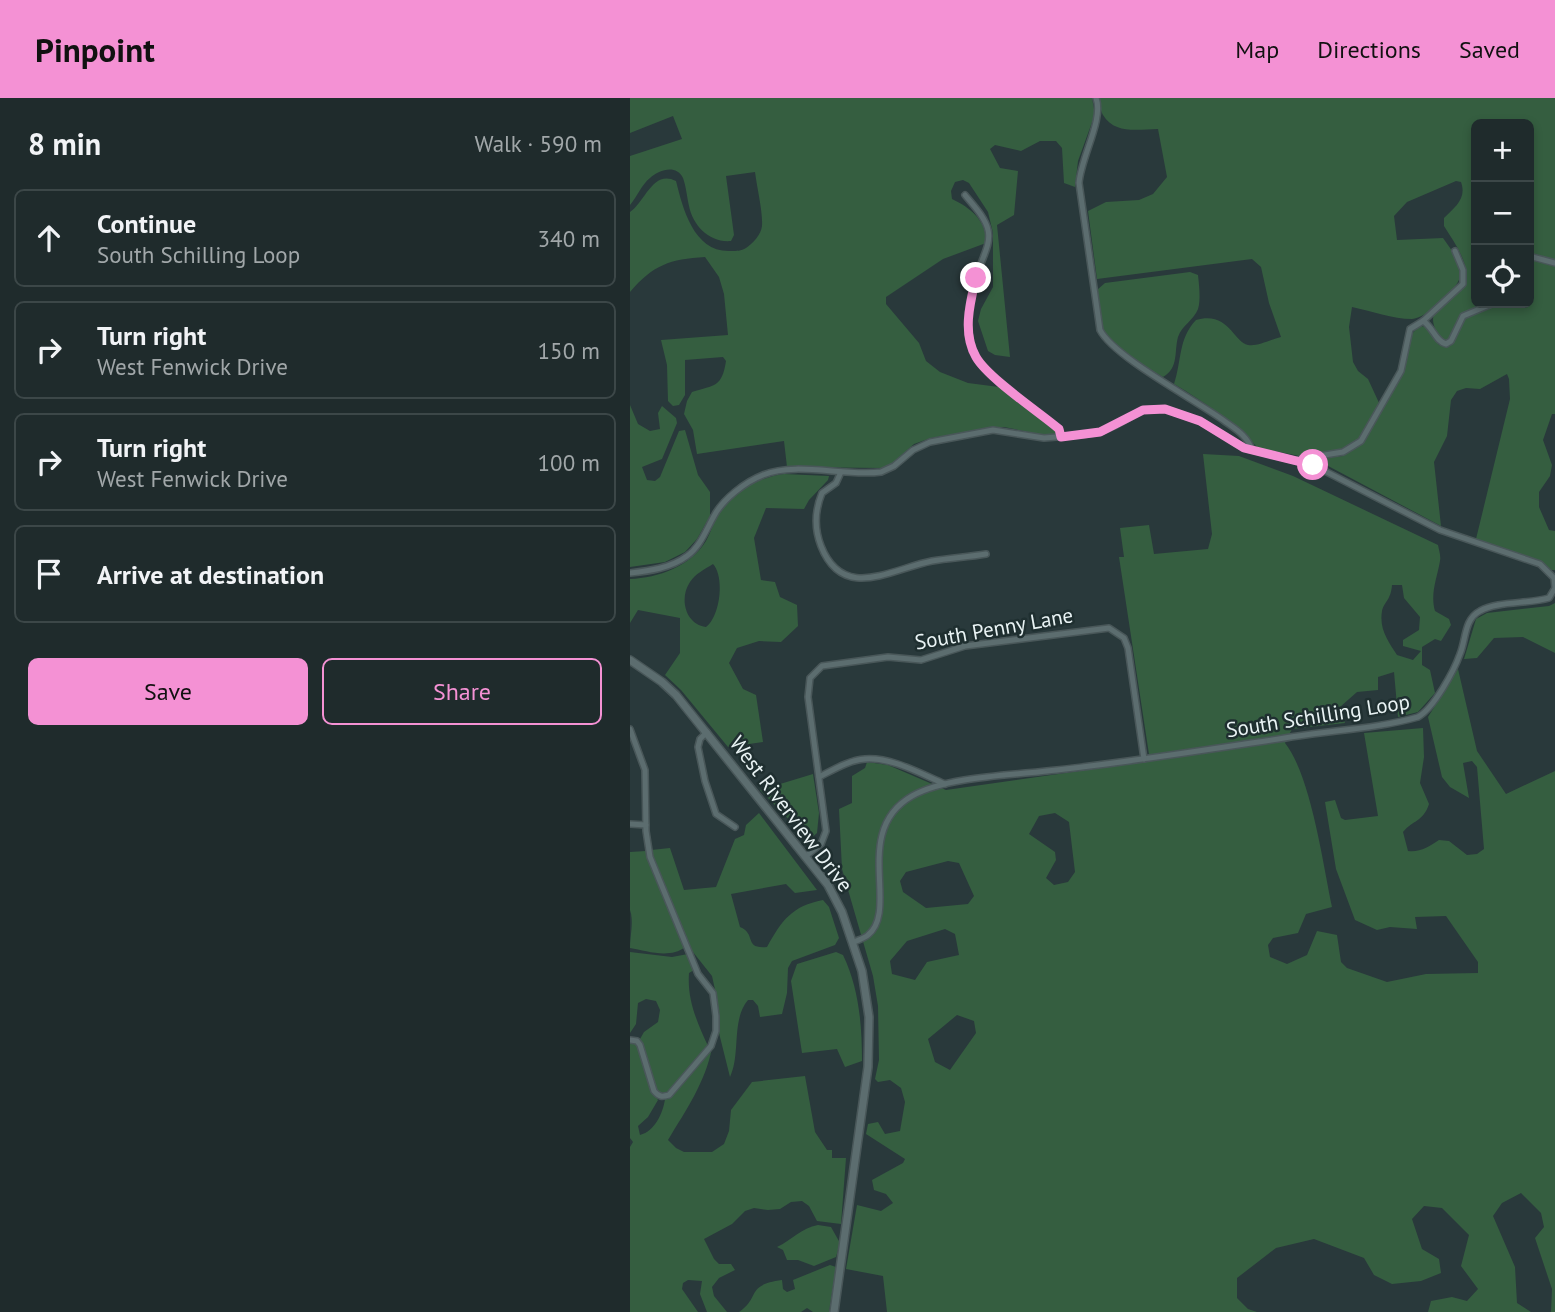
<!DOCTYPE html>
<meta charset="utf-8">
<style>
:root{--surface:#1f2b2c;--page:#273334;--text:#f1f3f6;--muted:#a1a7a9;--line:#3c4748;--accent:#f491d4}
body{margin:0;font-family:"PT Sans",sans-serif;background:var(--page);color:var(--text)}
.controls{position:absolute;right:21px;top:21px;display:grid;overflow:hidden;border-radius:10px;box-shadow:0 4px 10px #0003}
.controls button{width:63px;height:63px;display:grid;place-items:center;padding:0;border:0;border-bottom:2px solid var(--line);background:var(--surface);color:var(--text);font:35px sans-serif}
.stop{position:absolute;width:21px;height:21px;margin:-16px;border:5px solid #f491d4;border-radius:50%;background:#fff}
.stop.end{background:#f491d4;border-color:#fff;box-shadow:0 2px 7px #0008}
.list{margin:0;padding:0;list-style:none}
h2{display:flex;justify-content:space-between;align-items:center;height:91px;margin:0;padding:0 28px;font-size:30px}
h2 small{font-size:23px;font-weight:400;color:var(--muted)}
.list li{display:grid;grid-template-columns:46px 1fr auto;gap:21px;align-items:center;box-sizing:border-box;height:98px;margin:0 14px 14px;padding:0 14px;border:2px solid var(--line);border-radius:10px}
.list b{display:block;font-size:26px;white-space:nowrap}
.list p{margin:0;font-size:23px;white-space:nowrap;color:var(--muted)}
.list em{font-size:23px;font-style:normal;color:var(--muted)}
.actions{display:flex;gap:14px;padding:21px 28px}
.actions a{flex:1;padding:16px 0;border:2px solid var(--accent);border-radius:10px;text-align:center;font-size:24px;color:var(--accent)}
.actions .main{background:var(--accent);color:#111}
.icon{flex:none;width:38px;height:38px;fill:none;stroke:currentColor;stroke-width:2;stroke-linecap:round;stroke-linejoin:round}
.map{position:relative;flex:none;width:925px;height:1214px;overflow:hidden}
header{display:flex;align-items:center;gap:42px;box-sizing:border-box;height:98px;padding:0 35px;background:var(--accent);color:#111}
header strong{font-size:33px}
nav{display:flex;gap:38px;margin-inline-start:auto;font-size:24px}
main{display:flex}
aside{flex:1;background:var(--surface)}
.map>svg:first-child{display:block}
.green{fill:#355e40;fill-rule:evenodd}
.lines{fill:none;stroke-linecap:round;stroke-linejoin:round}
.street-casing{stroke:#495759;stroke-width:8}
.secondary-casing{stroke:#495759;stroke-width:10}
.street{stroke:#5c6d6f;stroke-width:5}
.secondary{stroke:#5c6d6f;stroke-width:7}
.route{stroke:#f491d4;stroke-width:9}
.labels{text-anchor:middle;stroke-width:5;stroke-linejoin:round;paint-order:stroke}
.street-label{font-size:21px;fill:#e9f3f4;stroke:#1f2f30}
</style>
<header>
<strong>Pinpoint</strong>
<nav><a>Map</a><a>Directions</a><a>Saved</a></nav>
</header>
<main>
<aside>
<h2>8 min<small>Walk · 590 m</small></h2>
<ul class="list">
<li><svg class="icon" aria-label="ahead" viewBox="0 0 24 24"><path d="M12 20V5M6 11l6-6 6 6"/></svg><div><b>Continue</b><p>South Schilling Loop</p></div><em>340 m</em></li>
<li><svg class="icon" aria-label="right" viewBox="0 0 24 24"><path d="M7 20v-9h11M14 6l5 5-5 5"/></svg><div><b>Turn right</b><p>West Fenwick Drive</p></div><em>150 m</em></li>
<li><svg class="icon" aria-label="right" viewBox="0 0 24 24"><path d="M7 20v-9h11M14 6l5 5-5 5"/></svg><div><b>Turn right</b><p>West Fenwick Drive</p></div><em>100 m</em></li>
<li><svg class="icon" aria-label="arrive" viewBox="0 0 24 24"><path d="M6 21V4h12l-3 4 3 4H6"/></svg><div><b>Arrive at destination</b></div></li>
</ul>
<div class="actions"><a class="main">Save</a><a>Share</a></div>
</aside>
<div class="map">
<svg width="925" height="1214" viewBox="0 0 925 1214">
<rect width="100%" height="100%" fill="#29393b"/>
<g class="green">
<path d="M0,0h462l3,16 -17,47 -3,26 -11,-4 -2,-35 -6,-7h-16l-19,10 -26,-6 -5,4 10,19 18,3 -4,44 -17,10 13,132 -15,-2 -7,-4 -10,-30 3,-12 12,-22v-54l-5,-21 -19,-29 -6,-3 -8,2 -4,9 1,8c19,9 35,22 34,44l-43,16 -57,38v7l33,39 7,18 14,11 28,11 31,4 56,43 2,5h-14l-39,-8 -12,1 -61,10 -17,6 -22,20 -9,4 -96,-1 -3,-26 -87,13 -4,-24 -9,-16 3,-13 5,-9c23,-7 30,-5 34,-31l-3,-4 -38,3v35l-6,10 -6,1 -5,-5 -1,-36 -6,-25 67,-5 -4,-41 -5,-17 -14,-20c-35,2 -52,8 -75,35v-80c15,-10 23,-43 46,-31 7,28 18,72 55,70 6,0 10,0 15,-3 7,-5 15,-13 16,-22 1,-14 -5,-38 -7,-54l-29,4 8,59 -3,6c-21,2 -38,-15 -42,-35 -2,-9 -3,-20 -6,-28 -7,-14 -24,-8 -33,0 -8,6 -13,19 -20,27v-49l52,-17 -9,-23 -43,17z"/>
<path d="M469,0h456v162l-26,-5v-131h-53v179h13l-27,11 -12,26 -6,2 -4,-2c-3,-7 -7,-14 -7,-21 1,-22 38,-23 33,-48 -2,-16 -14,-32 -22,-45v-8c11,-11 23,-19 17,-36l-5,-1 -49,21 -13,14 3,24 46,-2c7,10 17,22 18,34 1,15 -35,47 -49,47 -19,0 -41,-8 -60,-12l-3,20 4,35 5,9 10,8 12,26 -18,31 -9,10 -17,6 -36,4 -42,-8c-24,-26 -54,-46 -84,-64 8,-24 4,-45 22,-64 33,-9 37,22 52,25 9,2 24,-6 33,-8l-12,-34 -8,-36 -9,-8 -155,20 -9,-68 18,-9 33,-2 14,-6 14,-17 -9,-48c-19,0 -43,6 -55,-14 -3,-5 -3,-11 -4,-17z"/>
<path d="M899,161l26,6v149h-3l-9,26 9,25 -2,11 -11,16v15l10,23 6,1v39h-4l-12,-9 -63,-22 34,-140 -1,-20 -2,-5 -27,15 -14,-1 -9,3 -6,9 -4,36 -13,26 7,64 -126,-67 28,-3 21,-14 39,-71 8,-36 8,-9c12,0 15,10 20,19l9,2 5,-3 11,-27 37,-14h28z"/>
<path d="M560,174l8,3c1,9 3,26 0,34 -4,11 -16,16 -20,28 -4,15 1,31 -15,40 -19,-12 -52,-26 -60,-48 -5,-12 -5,-26 -6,-39l8,-7z"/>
<polygon points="0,307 8,326 20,333 30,331 28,315 32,308 46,320 47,325 32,361 12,369 17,382 25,383 30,379 49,333 55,332 68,377 80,394 80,418 67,441 55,454 35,464 0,469"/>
<path d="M573,356l36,2 54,20 145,69c1,5 3,11 2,16 -3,17 -10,33 -5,50l14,8 2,6 -10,16 -6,-2 -13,8v18l8,5 5,23 -17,19 -20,5 -4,-45 -16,5v13l-21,2 -17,15 5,16 -53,6 -7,14c26,33 38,121 47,164l-26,7 -8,19 -25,5 -5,7 2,12 17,7 20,-9 10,-24 20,4 4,27 6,6 40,14 39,-8 52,-1v-11l-32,-46 -31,1 2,12 -27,-2 -13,3 -22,-10 -19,-51 -11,-67 10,-2 6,18 4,2 33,-4 -14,-83 59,-5 1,29 -4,26 9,21c-6,18 -16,16 -26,28l5,19c11,2 22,-5 31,-11l10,1 18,14 10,-1 7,-5 -7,-82 -5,-6 -9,2 6,35 -19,-11 -8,-10 -14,-60 30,-48 19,82 29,43 49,-23v541h-4l1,-23 -17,-51 9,-11 -3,-14 -20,-20 -19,10 -9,13 22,51 2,36 14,9h-103l3,-11 21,-4 15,4 11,-12 -17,-23 8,-31 -27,-27 -18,-2 -12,13 10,30 17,10 2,14 -20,8 -29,3 -18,-9 -10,-17 -50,-19 -38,9 -39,30v20l11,11 9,3h-370l-4,-36 -37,-7 11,-64 24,6 12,-8 -7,-9 -12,-4 -2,-10 31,-17 2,-4 -39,-25 2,-10 10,-2 7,12 15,-3 5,-29 -4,-14 -11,-8 -12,2 -3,-3 4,-19 -1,-54 -5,-30 -31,-107 -3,-60 13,-6v-27l13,-8 2,-6 21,3 58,25 204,-29 -31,-204h5l-4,-29 29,-3 5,29 54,-5 4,-15zM762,487h10l2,13 16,19 -1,13 -16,10v6l18,5 -8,9 -16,-5c-9,-14 -18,-26 -15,-44 2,-9 9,-11 10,-26zM425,715l14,9 6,50 -7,10 -14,3 -8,-7 10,-18 -1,-8 -26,-18 10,-18zM318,763l11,2 15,33 -6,8 -42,4 -23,-16 -3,-11 6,-9zM315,831l10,5 4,21 -32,7 -12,18 -23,-6 -2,-13 17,-20zM327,917l17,6 2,12 -26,37 -15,-8 -7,-23z"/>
<path d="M154,376l45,2 -1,4 -19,20 -5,9 -38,-1 -12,30 7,42 14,2 5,15 17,8 1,21 -17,16 -22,-1 -22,7 -8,15 14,26 13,6 7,47 -35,5 -47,-57 -16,-15 15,-22v-35l-42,-8 -8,13v-44c28,-1 61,-13 76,-38 5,-9 8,-20 14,-30 13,-21 41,-34 64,-37zM83,466c12,13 7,53 -7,63 -21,-3 -27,-29 -16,-45 5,-8 15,-13 23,-18z"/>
<polygon points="925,505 925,555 893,539 864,540 847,560 834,561 846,521 857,515 919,508"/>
<polygon points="183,676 189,715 187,735 179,742 130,692"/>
<path d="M129,715l58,77 -22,3 -9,-9 -55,10 9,33c17,7 3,22 27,20 15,-27 25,-41 56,-47l6,7 10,31 -4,7 -43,16 -4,7 -1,25 -5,21 -22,3 -2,-11 -5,-6h-5c-17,20 -7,54 -18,77l-12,-48 -2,-35 -4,-18 -23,-29 -38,-97 19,-2 14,42 32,-3 19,-48 9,-4 2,-10z"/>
<path d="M16,753l39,96c-15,12 -38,4 -55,1 0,-12 4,-27 0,-38v-58z"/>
<path d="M0,854l42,5 16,-3 6,16 -5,3c-2,27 8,49 19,73l-41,47 -8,1 -3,-4 -16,-51 4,-7 14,-10 2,-12 -4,-9 -10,-2 -8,4 -2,21 -6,9z"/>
<path d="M206,854l7,3c16,33 19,70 19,106l-17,6 -8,-18 -35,4 -11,-72 6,-17z"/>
<path d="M0,944h5l4,3 14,47 5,8 -10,17 -10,9 2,9c15,-4 23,-22 25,-36l47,-51c-7,35 -26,62 -44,92l8,8 8,4h28l12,-8 5,-13 2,-21 21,-28 53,-6 10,56 12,18h5v8h14l-5,66 -24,-3 -8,-15 -7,-5 -11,1 -11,7 -12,1 -14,-2 -9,3 -13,13 -28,15 10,20 5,5h12l4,6 -16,8 -7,9 2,9 13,16h-20l-7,-18 2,-13 -14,-1 -5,3 -1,6 16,23h-68v-165l3,-5 -3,-4z"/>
<path d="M188,1127l13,2 9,16 -4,14 -22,9 -16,-6h-11l-4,-10 -6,-3c15,-7 24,-19 41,-22z"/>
<path d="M200,1167l6,2 -7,45h-16l-6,-4 -6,4h-62c22,-15 6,-27 43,-32l1,9 4,3 8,-3 -2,-9z"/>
</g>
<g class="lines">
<defs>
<g id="street">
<path d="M466,0c8,21 -15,59 -17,85l21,147c14,27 94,69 123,90 12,9 24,15 29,30"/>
<path d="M335,97c8,10 20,22 23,35 3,12 -4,25 -8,36 -10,28 -18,60 -5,89 9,21 64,57 84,74l2,8"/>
<polyline points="899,158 925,165"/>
<path d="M793,223c10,6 12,20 23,23l5,-3 12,-25 31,-13"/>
<polyline points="670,361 713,354 731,343 771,273 780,231 793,223 833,186 833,172 825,153"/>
<path d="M211,374l-5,11 -14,10c-7,17 -8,35 -1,53 22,56 70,23 111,15 18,-3 36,-4 54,-7"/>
<path d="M0,475c19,-2 41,-5 57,-17 13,-9 19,-26 27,-40 9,-17 31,-34 49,-41 34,-14 81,2 118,-3l13,-6 19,-16 17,-8 63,-12 51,8 37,-3 19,-3 16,-7 27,-15 22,-1 35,12 44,27 69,17 127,65 100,34 14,14 1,10 -6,10c-20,6 -52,3 -69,13 -16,8 -14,29 -20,43 -6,17 -26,54 -42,63 -38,11 -81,13 -120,19 -80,12 -160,25 -241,34 -41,5 -110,6 -145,26 -61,35 -12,113 -44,139 -3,3 -10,5 -14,7"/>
<path d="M0,631l15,41 1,61 4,26 48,117 15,19 3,23v15l-5,15 -42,49c-7,2 -10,2 -15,-4l-14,-46 -3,-4 -7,-1"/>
<polyline points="77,634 70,641 68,649 75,683 86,716 105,729"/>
<path d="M189,679c14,-7 30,-17 46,-18 27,-2 56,15 80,25"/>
<polyline points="0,726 16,727"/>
<polyline points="176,758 191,746 196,733 178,599 180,580 192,568 258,559 291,562 335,548 479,530 494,540 498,550 514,661"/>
</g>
<polyline id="secondary" points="0,562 32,584 46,597 198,787 212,814 232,873 239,919 238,969 204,1214"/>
</defs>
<use href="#street" class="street-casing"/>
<use href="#secondary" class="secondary-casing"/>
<use href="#street" class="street"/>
<use href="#secondary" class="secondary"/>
</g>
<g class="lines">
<path class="route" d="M346,180c-6,25 -14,55 0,79 12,21 63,55 83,72l2,8 39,-5 43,-22 22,-1 35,12 44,27 69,17"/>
</g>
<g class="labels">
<g class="street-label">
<text transform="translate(364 531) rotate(-10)" y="7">South Penny Lane</text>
<text transform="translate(688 618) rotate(-9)" y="7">South Schilling Loop</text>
<text transform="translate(161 716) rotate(53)" y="7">West Riverview Drive</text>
</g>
</g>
</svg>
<div class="controls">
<button>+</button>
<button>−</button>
<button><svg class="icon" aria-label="locate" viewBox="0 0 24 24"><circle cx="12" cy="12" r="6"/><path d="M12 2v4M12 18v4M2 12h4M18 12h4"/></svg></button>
</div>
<div class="stop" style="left:683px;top:367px"></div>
<div class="stop end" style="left:346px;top:180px"></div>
</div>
</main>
